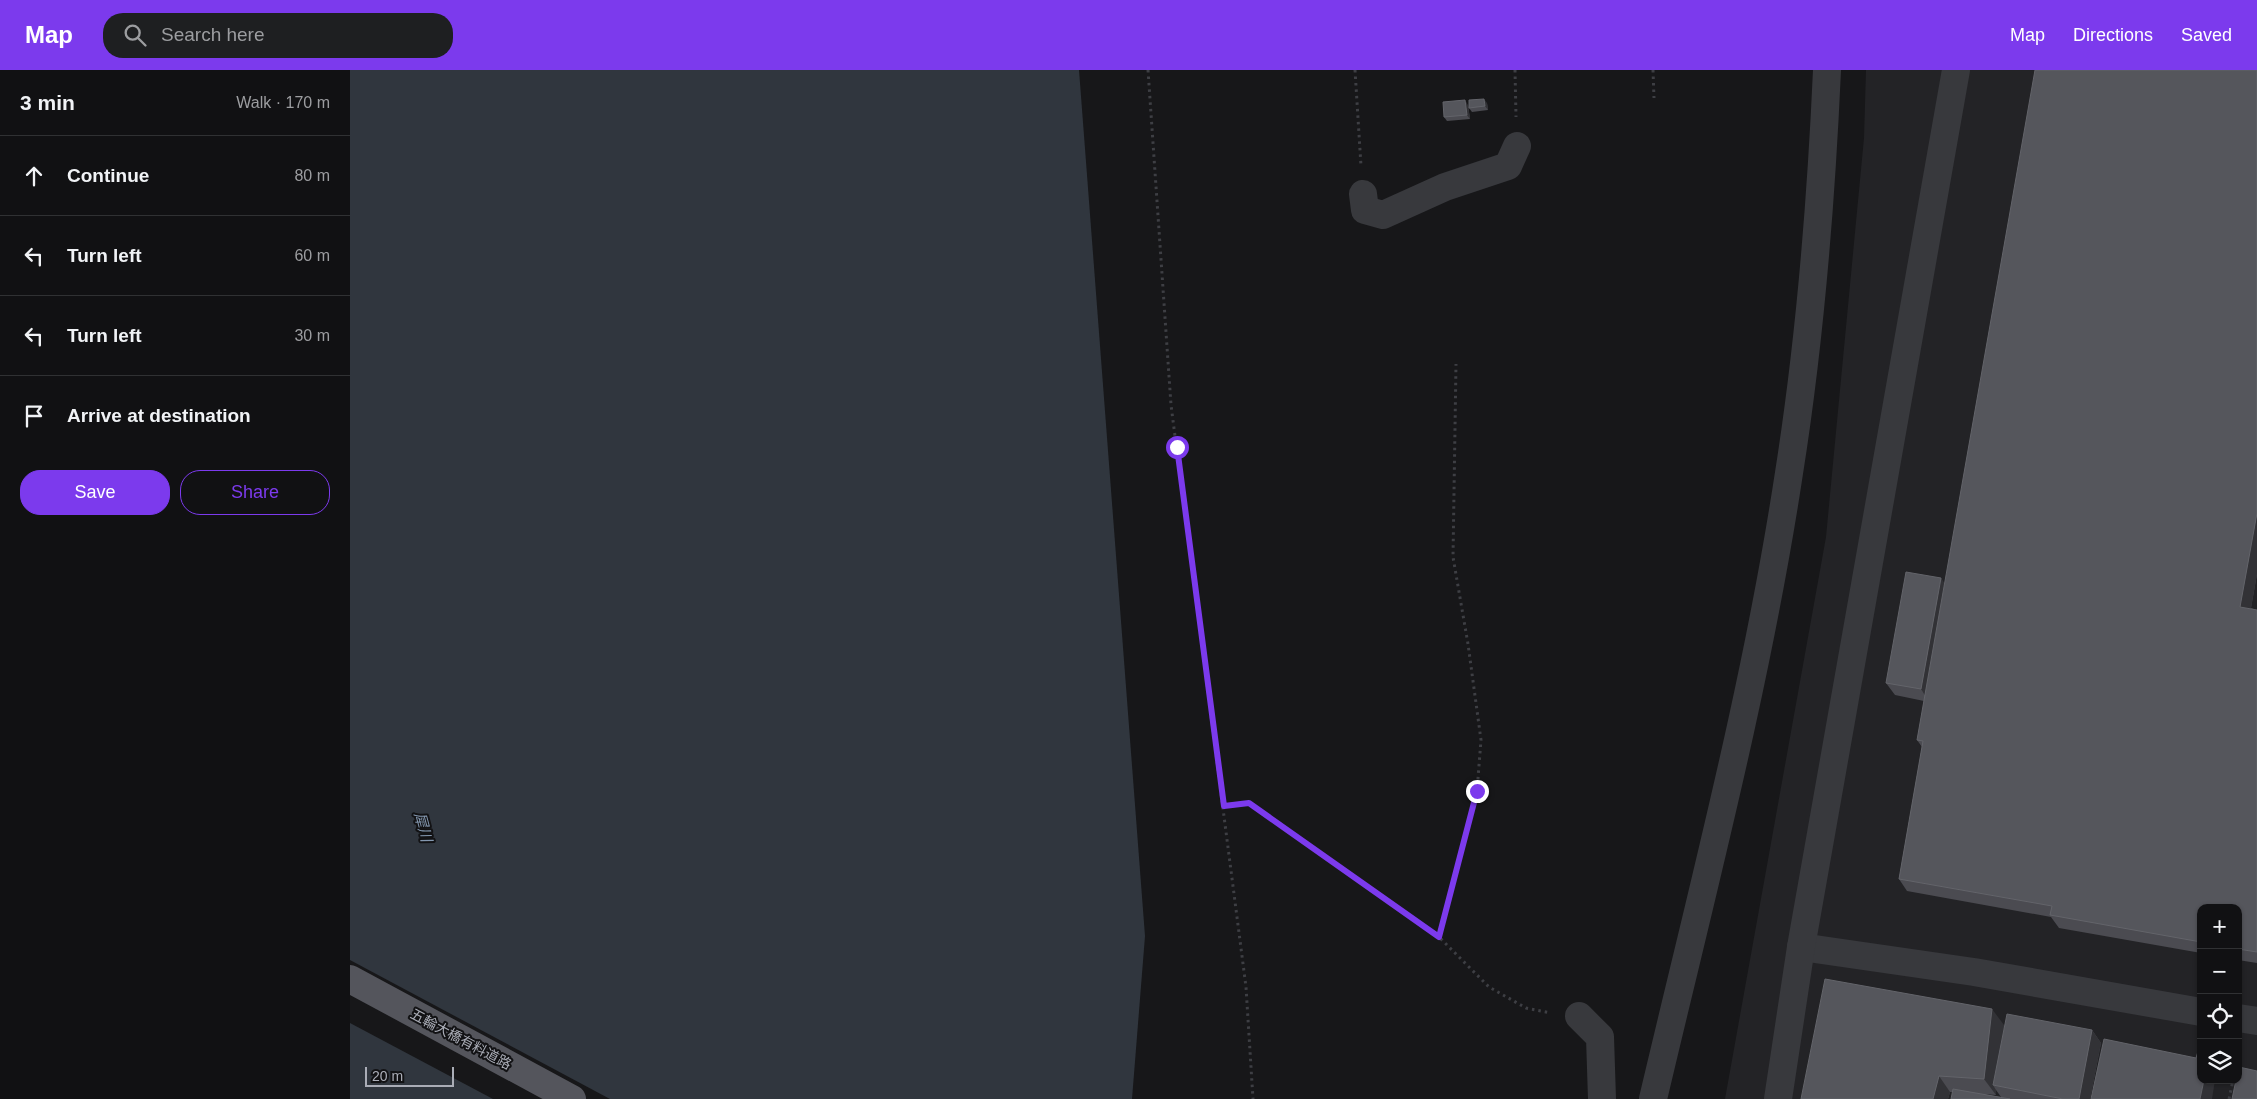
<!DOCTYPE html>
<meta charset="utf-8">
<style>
:root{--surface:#111113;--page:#1e1f21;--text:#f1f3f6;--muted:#9c9da0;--line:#303133;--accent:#7c3aed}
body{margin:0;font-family:Arial,"Noto Sans JP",sans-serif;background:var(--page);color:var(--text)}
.controls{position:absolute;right:15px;bottom:15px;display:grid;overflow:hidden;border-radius:10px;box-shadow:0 1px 4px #0004}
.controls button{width:45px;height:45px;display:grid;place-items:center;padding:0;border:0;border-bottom:1px solid var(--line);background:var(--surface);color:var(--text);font:25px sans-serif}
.scale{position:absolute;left:15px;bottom:12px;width:89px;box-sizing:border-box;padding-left:5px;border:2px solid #aaadb7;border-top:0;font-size:14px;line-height:18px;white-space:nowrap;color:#aaadb7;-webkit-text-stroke:4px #121214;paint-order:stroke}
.stop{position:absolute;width:15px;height:15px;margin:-11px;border:4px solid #7c3aed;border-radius:50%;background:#fff}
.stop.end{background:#7c3aed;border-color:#fff;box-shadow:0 1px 5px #0008}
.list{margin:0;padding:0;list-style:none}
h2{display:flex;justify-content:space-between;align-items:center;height:65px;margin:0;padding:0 20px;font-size:21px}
h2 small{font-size:16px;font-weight:400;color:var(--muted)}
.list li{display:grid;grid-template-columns:32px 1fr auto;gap:15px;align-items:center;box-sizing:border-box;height:80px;padding:0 20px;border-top:1px solid var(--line)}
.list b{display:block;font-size:19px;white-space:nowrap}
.list em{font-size:16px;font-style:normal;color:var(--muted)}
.actions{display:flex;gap:10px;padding:15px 20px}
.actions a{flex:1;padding:11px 0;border:1px solid var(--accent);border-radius:20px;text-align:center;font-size:18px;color:var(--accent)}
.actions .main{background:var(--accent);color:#fff}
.icon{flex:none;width:28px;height:28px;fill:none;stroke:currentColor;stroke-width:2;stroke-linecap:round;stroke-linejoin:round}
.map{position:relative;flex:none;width:1907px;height:1029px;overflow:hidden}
header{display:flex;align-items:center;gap:30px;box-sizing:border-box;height:70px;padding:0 25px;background:var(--accent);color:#fff}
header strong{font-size:24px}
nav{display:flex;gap:28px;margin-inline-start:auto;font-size:18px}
.search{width:350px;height:45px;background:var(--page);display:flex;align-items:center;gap:12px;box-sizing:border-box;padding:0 18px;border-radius:20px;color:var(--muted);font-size:19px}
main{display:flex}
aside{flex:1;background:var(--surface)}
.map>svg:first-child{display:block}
.built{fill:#232326;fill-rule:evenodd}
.water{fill:#30363e}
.pier{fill:#171719}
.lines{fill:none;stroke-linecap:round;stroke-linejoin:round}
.path{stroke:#3e3f44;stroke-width:3;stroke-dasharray:2.5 4;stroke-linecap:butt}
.minor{stroke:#38393d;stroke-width:28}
.major{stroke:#54555c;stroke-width:28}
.wall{fill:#4b4b51;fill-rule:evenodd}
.shaded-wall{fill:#323236}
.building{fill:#55565c;stroke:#63646a}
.route{stroke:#7c3aed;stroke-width:6}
.labels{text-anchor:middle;stroke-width:4;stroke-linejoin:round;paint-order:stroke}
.street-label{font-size:14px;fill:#aaadb7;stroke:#121214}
.water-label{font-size:15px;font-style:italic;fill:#8498b0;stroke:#121214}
</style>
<header>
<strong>Map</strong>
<div class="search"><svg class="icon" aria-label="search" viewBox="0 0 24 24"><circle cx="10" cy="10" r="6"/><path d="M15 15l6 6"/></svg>Search here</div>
<nav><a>Map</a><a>Directions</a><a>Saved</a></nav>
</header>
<main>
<aside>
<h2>3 min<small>Walk · 170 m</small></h2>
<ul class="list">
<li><svg class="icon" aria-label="ahead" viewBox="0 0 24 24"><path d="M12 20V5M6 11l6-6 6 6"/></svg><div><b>Continue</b></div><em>80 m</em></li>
<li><svg class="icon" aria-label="left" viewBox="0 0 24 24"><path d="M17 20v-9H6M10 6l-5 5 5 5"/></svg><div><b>Turn left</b></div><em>60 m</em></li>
<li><svg class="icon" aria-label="left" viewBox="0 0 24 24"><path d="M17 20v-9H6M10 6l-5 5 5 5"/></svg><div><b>Turn left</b></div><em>30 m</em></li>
<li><svg class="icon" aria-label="arrive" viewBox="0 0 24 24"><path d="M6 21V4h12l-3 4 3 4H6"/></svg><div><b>Arrive at destination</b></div></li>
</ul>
<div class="actions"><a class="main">Save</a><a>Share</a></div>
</aside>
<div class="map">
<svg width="1907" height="1029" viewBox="0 0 1907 1029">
<rect width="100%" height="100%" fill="#171719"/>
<path class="built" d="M1516,0h391v1029h-532l101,-562 38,-399zM1851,838h37v172h-37z"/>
<polygon class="water" points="0,0 729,0 795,866 782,1029 0,1029"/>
<polygon class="pier" points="0,890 260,1029 143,1029 0,953"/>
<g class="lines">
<g class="path">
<polyline points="798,0 821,335 896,917 903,1029"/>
<polyline points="1005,0 1011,96"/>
<polyline points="1165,0 1166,47"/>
<polyline points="1303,0 1304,28"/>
<polyline points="874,736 899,733 1089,867 1139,917 1176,938 1201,943"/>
<polyline points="1089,867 1127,721 1131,670 1118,574 1103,487 1106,294"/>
<polyline points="1879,1029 1883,1010"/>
</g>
<g class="minor">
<polyline points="1013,124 1015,140 1033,145 1095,117 1158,96 1167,76"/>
<polyline points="1451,877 1624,902 1851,942"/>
<polyline points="1229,946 1250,967 1252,1029"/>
<polyline points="1888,948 1907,951"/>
<path d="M1303,1029c49,-208 104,-415 136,-626 21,-133 32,-269 38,-403"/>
<polyline points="1428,1029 1451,877 1606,0"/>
</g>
<polyline class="major" points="0,909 222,1029"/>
</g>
<g class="wall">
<polygon points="1907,0 1907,504 1901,538 1907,540 1907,893 1888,890 1888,838 1851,838 1851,883 1709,858 1701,847 1557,821 1549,809 1572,677 1567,670 1574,631 1545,625 1536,613 1595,513"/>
<polygon points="1137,33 1138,40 1122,42 1119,38"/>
<polygon points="1118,35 1120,49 1097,51 1094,47"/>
<path d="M1654,955l-2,15 90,-10 9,13 -11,56h-139l2,-7h-3l-2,7h-147zM1646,1020l5,7 -18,-3 13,1z"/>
</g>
<g class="shaded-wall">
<polygon points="1134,29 1137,33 1138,40 1135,36"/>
<polygon points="1115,30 1118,35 1120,49 1117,45"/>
<polygon points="1907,443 1907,504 1899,549 1890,537"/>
<polygon points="1591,508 1600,521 1579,632 1571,619"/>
<polygon points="1642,939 1654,955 1647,1016 1643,1015 1646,1020 1646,1025 1634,1009"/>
<polygon points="1742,960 1751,973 1740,1029 1729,1029"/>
<polygon points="1589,1006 1600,1022 1598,1029 1583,1029"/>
<polygon points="1854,1010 1865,1010 1862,1029 1850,1029"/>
</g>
<g class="building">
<polygon points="1685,0 1907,0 1907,443 1890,537 1907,540 1907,882 1888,879 1888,838 1851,838 1851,872 1700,845 1702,836 1549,809 1573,671 1567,670"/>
<polygon points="1134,29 1135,36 1119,38 1119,30"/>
<polygon points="1115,30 1117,45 1094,47 1093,32"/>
<polygon points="1556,502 1591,508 1571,619 1536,613"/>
<polygon points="1475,909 1642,939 1634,1009 1589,1006 1583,1029 1451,1029"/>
<polygon points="1657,944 1742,960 1729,1029 1713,1029 1643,1015"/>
<polygon points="1754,969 1846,988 1849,978 1851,978 1851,1010 1854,1010 1850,1029 1741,1029"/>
<polygon points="1889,997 1907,1001 1907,1029 1882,1029 1886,1010 1888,1010"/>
<polygon points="1603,1019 1660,1029 1601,1029"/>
</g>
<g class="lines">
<polyline class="route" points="827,377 874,736 899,733 1089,867 1127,721"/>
</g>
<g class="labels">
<g class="street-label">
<text transform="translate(111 969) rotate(28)" y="5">五輪大橋有料道路</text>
</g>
<g class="water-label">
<text transform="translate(73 757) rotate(75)" y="5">犀川</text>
</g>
</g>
</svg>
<div class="controls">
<button>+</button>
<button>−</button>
<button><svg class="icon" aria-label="locate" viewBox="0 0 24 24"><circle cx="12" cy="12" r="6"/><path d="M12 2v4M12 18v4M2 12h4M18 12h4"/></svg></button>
<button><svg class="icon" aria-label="layers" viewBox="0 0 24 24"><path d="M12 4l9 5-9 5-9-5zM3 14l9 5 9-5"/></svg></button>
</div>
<div class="scale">20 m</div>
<div class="stop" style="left:827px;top:377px"></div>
<div class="stop end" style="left:1127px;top:721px"></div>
</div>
</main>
